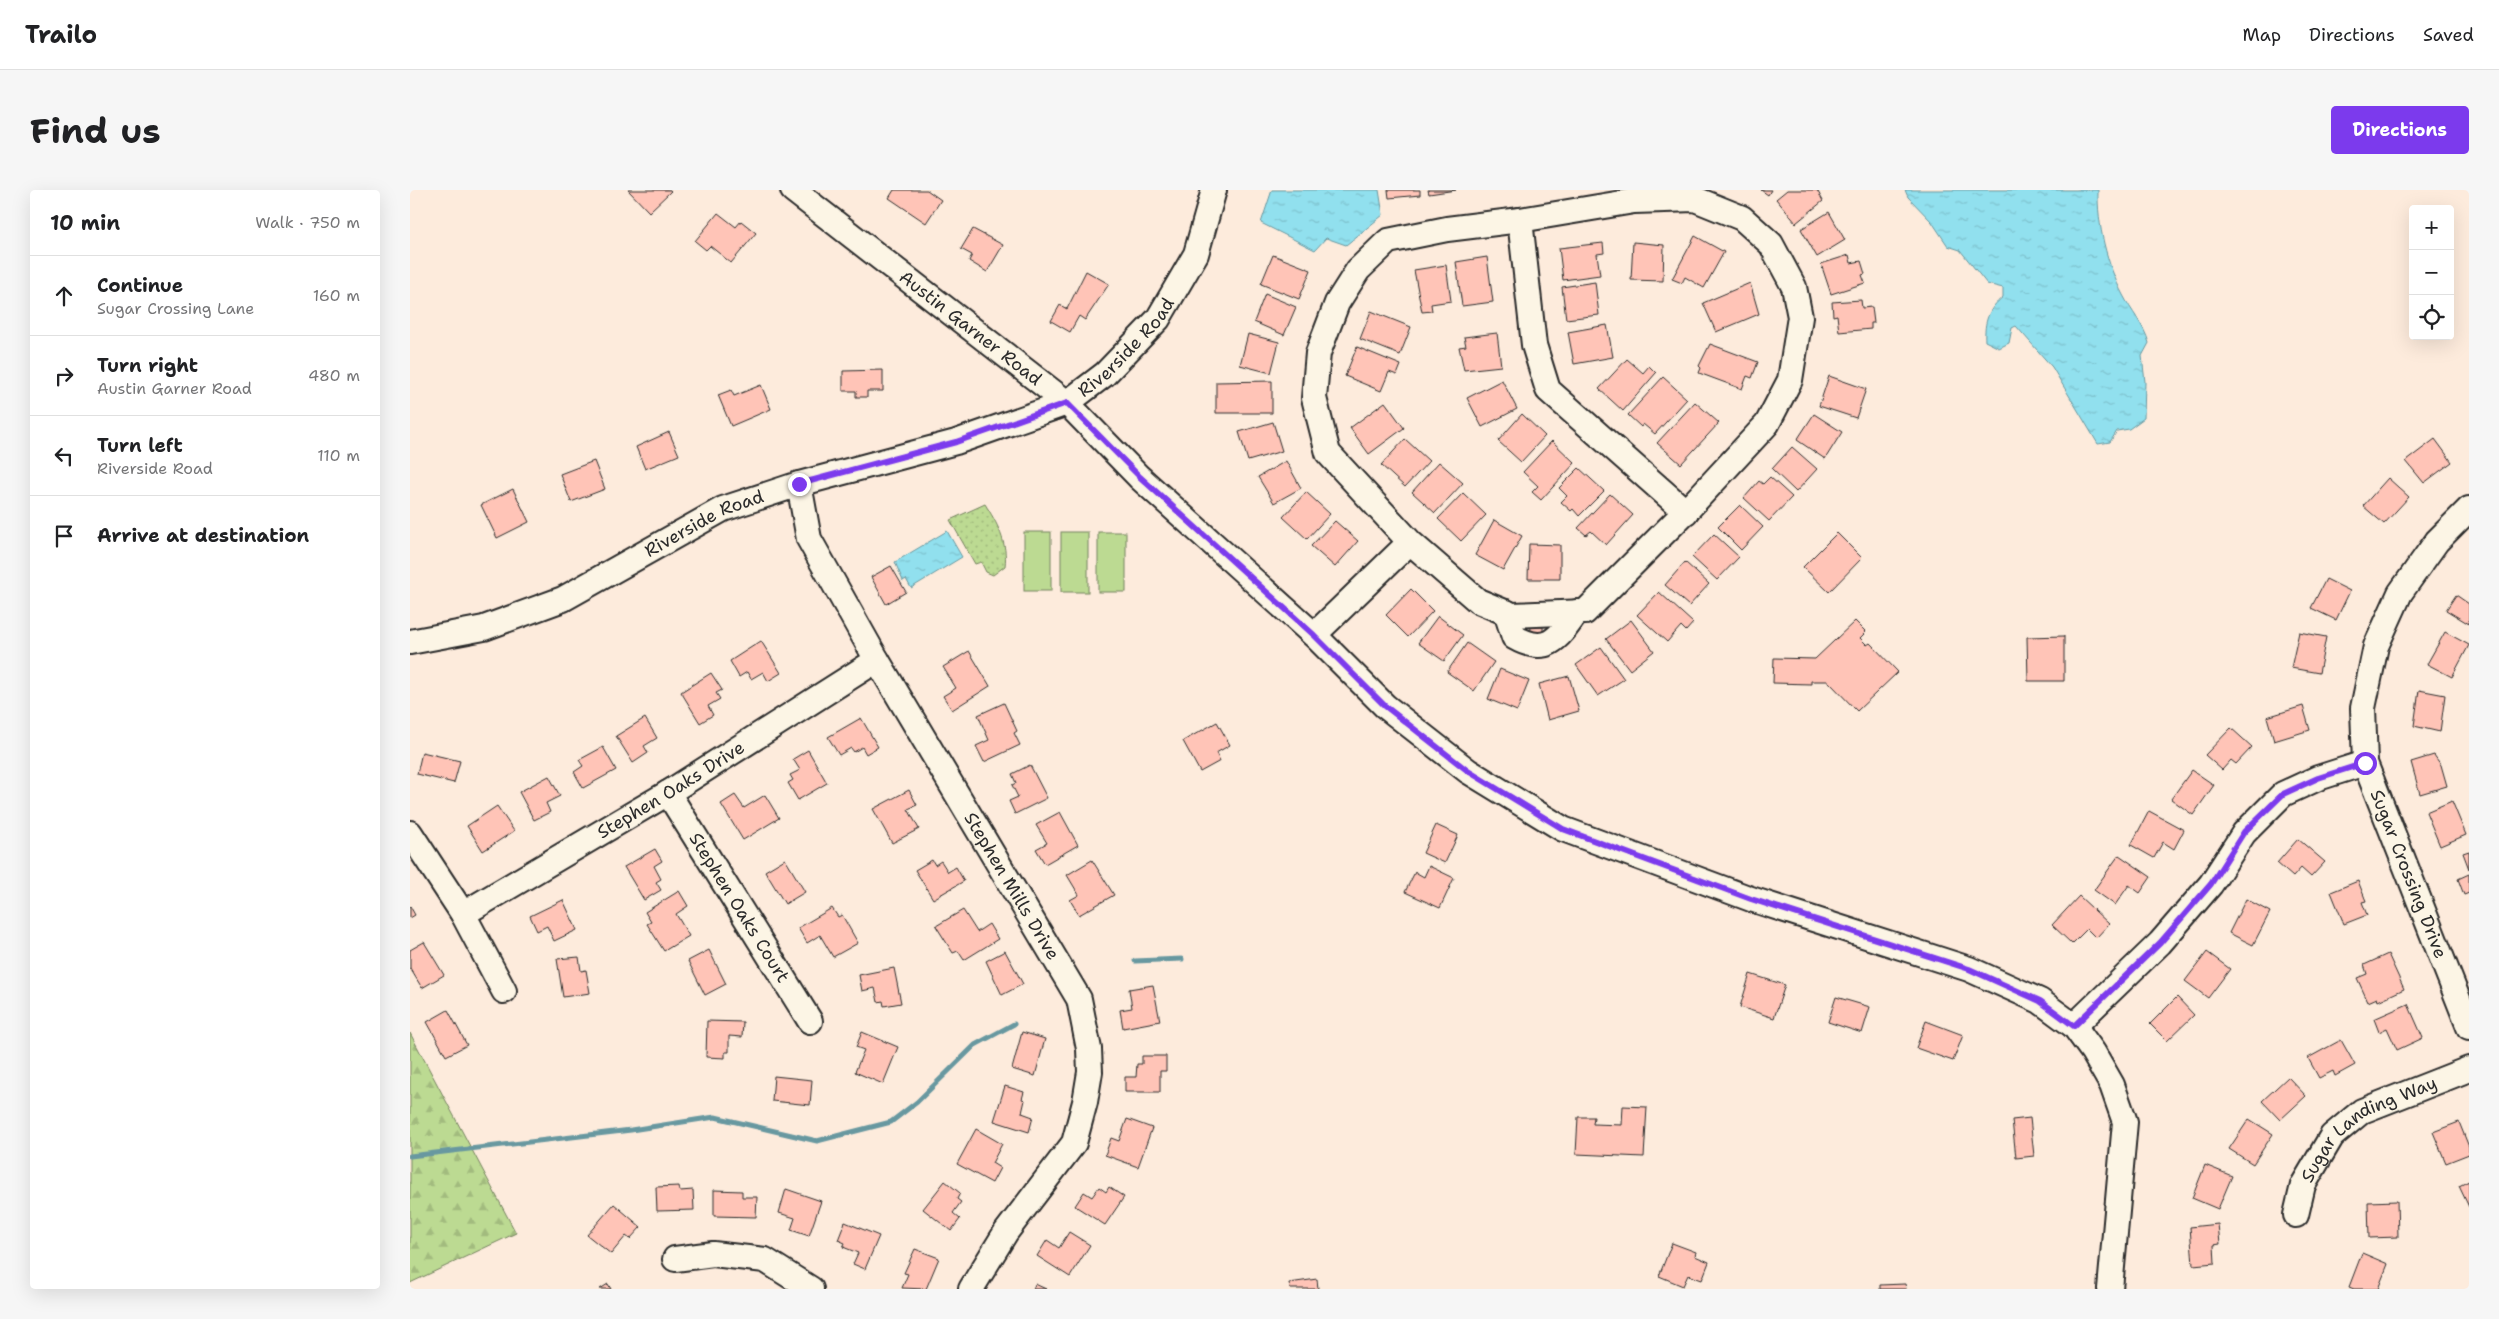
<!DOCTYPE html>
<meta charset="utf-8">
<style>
:root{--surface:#fff;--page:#f6f6f6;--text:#202124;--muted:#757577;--line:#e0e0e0;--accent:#7c3aed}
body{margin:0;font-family:"Shantell Sans",sans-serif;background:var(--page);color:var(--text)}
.controls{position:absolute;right:15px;top:15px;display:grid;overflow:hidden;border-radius:5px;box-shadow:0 5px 20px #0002}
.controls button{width:45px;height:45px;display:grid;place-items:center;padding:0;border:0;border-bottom:1px solid var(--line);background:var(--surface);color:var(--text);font:25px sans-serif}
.stop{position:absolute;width:15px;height:15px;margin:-11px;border:4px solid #7c3aed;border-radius:50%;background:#fff}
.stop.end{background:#7c3aed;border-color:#fff;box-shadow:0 1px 5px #0008}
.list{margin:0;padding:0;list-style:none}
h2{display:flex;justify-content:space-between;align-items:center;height:65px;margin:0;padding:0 20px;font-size:21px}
h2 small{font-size:16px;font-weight:400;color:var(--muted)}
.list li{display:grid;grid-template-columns:32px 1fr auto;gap:15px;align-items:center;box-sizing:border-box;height:80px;padding:0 20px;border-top:1px solid var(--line)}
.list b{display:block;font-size:19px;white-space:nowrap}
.list p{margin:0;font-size:16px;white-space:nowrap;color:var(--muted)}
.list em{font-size:16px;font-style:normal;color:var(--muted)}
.icon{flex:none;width:28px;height:28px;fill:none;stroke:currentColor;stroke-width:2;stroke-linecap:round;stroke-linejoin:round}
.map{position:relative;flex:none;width:2059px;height:1099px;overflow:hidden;border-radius:5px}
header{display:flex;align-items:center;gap:30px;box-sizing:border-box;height:70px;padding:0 25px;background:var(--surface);border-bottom:1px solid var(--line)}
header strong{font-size:24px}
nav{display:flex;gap:28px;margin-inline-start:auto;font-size:18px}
.intro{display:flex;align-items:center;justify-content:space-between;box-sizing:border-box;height:120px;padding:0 30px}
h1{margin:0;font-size:35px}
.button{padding:12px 22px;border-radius:5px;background:var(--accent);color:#fff;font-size:18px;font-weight:700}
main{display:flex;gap:30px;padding:0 30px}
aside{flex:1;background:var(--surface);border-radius:5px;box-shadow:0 5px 20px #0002}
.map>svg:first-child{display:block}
.forest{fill:url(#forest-firs);stroke:#74825e}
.park{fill:url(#park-dots);stroke:#74825e}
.pitch{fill:#bcda92;stroke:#74825e}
.water{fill:url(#water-ripples);stroke:#6898a0}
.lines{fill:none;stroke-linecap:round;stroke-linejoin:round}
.stream{stroke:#6898a0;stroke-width:5}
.building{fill:#ffc4b7;stroke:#2b2b2b}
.minor-casing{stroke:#2b2b2b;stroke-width:28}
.minor{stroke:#fcf5e5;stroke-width:24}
.route{stroke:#7c3aed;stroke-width:6}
.labels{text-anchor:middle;stroke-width:4.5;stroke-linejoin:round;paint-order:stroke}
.street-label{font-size:18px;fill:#2b2b2b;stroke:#fcf5e5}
</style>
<header>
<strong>Trailo</strong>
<nav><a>Map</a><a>Directions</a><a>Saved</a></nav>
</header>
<div class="intro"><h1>Find us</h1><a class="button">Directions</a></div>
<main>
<aside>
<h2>10 min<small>Walk · 750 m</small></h2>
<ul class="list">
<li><svg class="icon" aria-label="ahead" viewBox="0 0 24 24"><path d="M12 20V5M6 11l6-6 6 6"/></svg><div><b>Continue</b><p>Sugar Crossing Lane</p></div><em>160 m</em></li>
<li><svg class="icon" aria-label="right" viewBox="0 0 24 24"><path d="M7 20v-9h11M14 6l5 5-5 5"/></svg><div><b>Turn right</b><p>Austin Garner Road</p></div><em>480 m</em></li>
<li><svg class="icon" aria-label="left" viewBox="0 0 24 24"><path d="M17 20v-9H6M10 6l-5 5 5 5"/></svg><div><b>Turn left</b><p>Riverside Road</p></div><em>110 m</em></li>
<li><svg class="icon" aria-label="arrive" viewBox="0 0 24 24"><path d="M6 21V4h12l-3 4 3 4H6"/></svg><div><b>Arrive at destination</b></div></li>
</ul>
</aside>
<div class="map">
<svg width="2059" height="1099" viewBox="0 0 2059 1099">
<defs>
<pattern id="forest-firs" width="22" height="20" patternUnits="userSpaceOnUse" patternTransform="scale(1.25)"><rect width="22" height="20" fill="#bcda92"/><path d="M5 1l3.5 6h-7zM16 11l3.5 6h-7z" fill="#a2bb7e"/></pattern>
<pattern id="park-dots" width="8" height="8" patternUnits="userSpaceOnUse" patternTransform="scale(1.25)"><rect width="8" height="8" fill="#bcda92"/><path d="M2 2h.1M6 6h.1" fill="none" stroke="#a2bb7e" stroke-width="1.8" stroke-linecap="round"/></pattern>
<pattern id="water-ripples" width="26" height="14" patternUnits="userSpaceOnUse" patternTransform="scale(1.25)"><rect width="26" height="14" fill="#91e0ee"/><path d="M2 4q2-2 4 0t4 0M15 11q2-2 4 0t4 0" fill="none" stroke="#7dc0cc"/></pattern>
</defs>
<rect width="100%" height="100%" fill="#fdebdc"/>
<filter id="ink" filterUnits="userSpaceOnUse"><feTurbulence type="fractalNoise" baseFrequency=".02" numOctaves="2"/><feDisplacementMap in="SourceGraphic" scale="10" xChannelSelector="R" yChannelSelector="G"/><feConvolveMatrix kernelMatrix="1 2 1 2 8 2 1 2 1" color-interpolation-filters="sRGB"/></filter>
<g filter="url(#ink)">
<polygon class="forest" points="0,843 106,1043 0,1093"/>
<path class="park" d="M575,314c12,19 23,39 20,62l-12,9 -7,-3 -5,-10 -6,2 -25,-44z"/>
<g class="pitch">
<rect x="614" y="342" width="27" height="59"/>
<rect x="651" y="342" width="27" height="60"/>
<rect x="688" y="342" width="28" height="60"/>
</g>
<g class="water">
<polygon points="862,0 969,0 973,25 936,55 916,48 905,60 851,33"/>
<path d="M1495,0h193c-1,34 9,75 25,105 8,16 21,30 26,48l-7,13 3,26 -1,36 -15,11 -12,2 -7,11 -12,2 -46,-77 -36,-41 -4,2 -3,15 -10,5 -14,-7c-1,-19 3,-32 18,-44v-9l-16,-4 -27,-34 -12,-4 -16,-24 -24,-25z"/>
<polygon points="537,341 552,367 501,398 496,389 493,391 485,372"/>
</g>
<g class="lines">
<g class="stream">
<polyline points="725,771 772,769"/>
<polyline points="0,966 221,940 305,927 407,951 481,932 507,912 565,855 604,834"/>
</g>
</g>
<g class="building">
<polygon points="218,0 260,0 261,1 239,22"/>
<polygon points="484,0 517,0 531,10 516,33 479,8"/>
<polygon points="978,0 1010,0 1010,5 979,8"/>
<polygon points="1018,0 1046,0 1019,4"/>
<polygon points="1351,0 1361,0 1358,5"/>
<polygon points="1377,0 1407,0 1413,11 1386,33 1366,9"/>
<polygon points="1419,22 1435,50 1407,67 1391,39"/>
<polygon points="308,23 326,37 331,31 346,43 321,73 300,56 296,60 285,51"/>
<polygon points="563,39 593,55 577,82 559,71 562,65 551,59"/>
<polygon points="1285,46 1314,62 1294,98 1275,87 1272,93 1262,89"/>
<polygon points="1223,52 1254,55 1253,91 1221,90"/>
<polygon points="1193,53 1194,63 1187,64 1190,85 1153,90 1149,58"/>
<polygon points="863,65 901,80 889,109 851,94"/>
<polygon points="1439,65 1441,73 1451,71 1455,84 1452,85 1455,93 1421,104 1411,74"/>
<polygon points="1077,67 1083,112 1052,116 1046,72"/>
<polygon points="1036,75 1041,111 1021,114 1022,121 1012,122 1004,80"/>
<polygon points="676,81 699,94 675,130 669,126 660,142 641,131 650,115 657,119"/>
<polygon points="1185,92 1189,125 1156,129 1152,97"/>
<polygon points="1340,93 1349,124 1306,142 1293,113"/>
<polygon points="855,104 886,117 874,145 844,132"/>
<polygon points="1451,110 1452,118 1462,117 1464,133 1461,133 1461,139 1429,142 1427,125 1423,126 1422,112"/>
<polygon points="961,121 1001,137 990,165 950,149"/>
<polygon points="1197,135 1203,167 1164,174 1158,142"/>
<polygon points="1087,143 1091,176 1054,180 1049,157 1056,156 1054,147"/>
<polygon points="838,144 869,152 861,183 830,175"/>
<polygon points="1300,154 1348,172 1342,188 1337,186 1332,199 1289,183 1291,178 1289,176"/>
<polygon points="947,157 991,175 987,185 979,182 971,201 935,186"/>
<polygon points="1217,169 1233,183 1239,176 1246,183 1213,221 1189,199"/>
<polygon points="473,180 473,201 457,201 457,207 446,207 446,201 433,201 433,181"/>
<polygon points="1419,186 1456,199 1446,228 1409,216"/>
<polygon points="1253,187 1277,209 1245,244 1233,234 1231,237 1218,225"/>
<polygon points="1092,190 1107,219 1072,237 1057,208"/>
<polygon points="862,191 862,223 806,223 806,192"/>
<polygon points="351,195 361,219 321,236 308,205 321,200 324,206"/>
<polygon points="975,212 994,238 959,264 940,238"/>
<polygon points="1285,212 1309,233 1271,274 1247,253"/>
<polygon points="1112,224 1135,246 1111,272 1088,251"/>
<polygon points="1404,224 1432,242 1415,269 1387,250"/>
<polygon points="863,232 872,261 838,271 829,242"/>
<polygon points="259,242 269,265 235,279 226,257"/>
<polygon points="995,249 1019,271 995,297 971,275"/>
<polygon points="2025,249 2042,272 2014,293 1996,271"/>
<polygon points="1142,251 1165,273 1131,310 1122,302 1128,296 1113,282"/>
<polygon points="1382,257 1407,279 1386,302 1362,279"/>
<polygon points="184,271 195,299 161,312 150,284"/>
<polygon points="876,271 891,298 864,313 848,287"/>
<polygon points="1029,272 1053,293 1025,323 1002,302"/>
<polygon points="1169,278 1194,301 1169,326 1163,319 1161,321 1151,312 1157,306 1149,298"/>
<polygon points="1360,287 1382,307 1359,331 1334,308 1349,291 1353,294"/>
<polygon points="1978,288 1999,307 1974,334 1953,316"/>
<polygon points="103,299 119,332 87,348 71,315"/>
<polygon points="896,302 920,324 897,349 873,327"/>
<polygon points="1053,303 1076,325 1051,351 1028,329"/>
<polygon points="1200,304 1223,325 1196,355 1181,341 1176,345 1168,338"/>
<polygon points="1330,315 1353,337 1331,360 1308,337"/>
<polygon points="1084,330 1112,346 1093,380 1065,365"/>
<polygon points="925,331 948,351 925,377 901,356"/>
<polygon points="1427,343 1452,368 1419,402 1393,377"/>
<polygon points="1304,344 1329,367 1307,390 1282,367"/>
<polygon points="1119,354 1150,355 1150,389 1118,389"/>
<polygon points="1275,372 1299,394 1279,416 1255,395"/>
<polygon points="481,376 496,402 476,414 461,387"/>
<polygon points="1916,389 1940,401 1926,430 1901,418"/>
<polygon points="1001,399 1023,421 998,447 976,425"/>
<polygon points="1249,402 1283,433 1276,441 1271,436 1257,452 1227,425"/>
<polygon points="2046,405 2059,414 2059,434 2036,420"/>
<polygon points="1028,426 1053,445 1034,471 1008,453"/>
<polygon points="1221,430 1244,461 1220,480 1196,449"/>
<polygon points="1445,431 1456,442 1450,448 1457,455 1460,453 1488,482 1447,521 1418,491 1401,491 1401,494 1363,493 1364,468 1405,469"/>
<polygon points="1121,437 1133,437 1133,448 1120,447"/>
<polygon points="1889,442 1916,447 1909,483 1881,478"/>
<polygon points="2035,442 2059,455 2042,487 2017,474"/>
<polygon points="1654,446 1654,491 1618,491 1617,447"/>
<polygon points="351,451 371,483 358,491 353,482 341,489 337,482 329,487 320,471"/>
<polygon points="1057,453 1084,472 1064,501 1037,482"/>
<polygon points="1191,457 1214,489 1188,506 1166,475"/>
<polygon points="559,461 580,496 542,520 533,506 546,498 533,477"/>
<polygon points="1090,479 1119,491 1107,521 1078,509"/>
<polygon points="301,483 312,500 306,503 310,509 298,516 303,525 290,533 271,502"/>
<polygon points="1159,486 1169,521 1138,530 1129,494"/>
<polygon points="2009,500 2035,505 2030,542 2004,536"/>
<polygon points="594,513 607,541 604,543 610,555 574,572 566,556 579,550 568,525"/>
<polygon points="1893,516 1900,540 1864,551 1857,527"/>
<polygon points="235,528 247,548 234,556 238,563 223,573 206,546"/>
<polygon points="451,528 468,557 456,564 452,557 444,562 441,558 429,565 418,547"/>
<polygon points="807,532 820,555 806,563 810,571 790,582 773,551"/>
<polygon points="1821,538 1842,557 1826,574 1821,570 1812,580 1795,565"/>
<polygon points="193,557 206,580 173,598 164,582 173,576 169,570"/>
<polygon points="398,560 417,593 388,610 378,593 383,590 380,585 390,580 383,569"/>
<polygon points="12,562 50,571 44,593 7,584"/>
<polygon points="2024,565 2031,575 2037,596 2010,604 2001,572"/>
<polygon points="620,575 637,608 605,624 599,611 608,607 602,595 606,593 602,584"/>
<polygon points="1782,580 1804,595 1783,625 1761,609"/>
<polygon points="139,586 150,606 136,613 140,622 124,630 109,602"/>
<polygon points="499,600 507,615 498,619 509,639 482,653 463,619"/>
<polygon points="325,605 334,618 355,605 369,628 333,650 311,614"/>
<polygon points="2042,611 2056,645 2030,656 2016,622"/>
<polygon points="87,616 104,641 73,661 57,636"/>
<polygon points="1739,621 1774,640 1764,659 1753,652 1744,668 1721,655"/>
<polygon points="650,622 668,655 635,674 626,659 637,653 626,635"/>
<polygon points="1026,635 1048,645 1035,673 1013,663"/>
<polygon points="1888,649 1915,672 1901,687 1891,678 1883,687 1867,673"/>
<polygon points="245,659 252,671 244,676 251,689 246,692 251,700 234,710 214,677"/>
<polygon points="2059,661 2059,679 2053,663"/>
<polygon points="1709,665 1741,687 1730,703 1719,695 1705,715 1684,700"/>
<polygon points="375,669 395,702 375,714 355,681"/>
<polygon points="522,670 525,675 531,671 538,682 546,677 554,691 523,709 505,680"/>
<polygon points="682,670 704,705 669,725 660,710 669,705 657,685"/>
<polygon points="1019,676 1044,688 1030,718 995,702 1005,682 1014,687"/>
<polygon points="2059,684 2059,703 2054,705 2048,689"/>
<polygon points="1948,691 1956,711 1952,712 1957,725 1934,734 1921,702"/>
<polygon points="269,701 278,716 266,724 279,746 254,761 237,734 241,732 235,722"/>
<polygon points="1669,706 1699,734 1686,748 1677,739 1662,754 1642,735"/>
<polygon points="1836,709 1860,722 1843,755 1819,743"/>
<polygon points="153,710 167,740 144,751 137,736 127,741 120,726"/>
<polygon points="0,716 5,725 0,728"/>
<polygon points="422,718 428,727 432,725 448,753 423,767 410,745 397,753 388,738"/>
<polygon points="553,720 567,742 579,734 588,749 554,770 548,761 543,763 526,736"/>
<polygon points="14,752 34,785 12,798 0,778 0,760"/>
<polygon points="299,760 316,794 295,805 278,771"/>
<polygon points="595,761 613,794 592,805 576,771"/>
<polygon points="1797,762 1820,779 1798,808 1775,791"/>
<polygon points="1978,764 1994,799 1968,811 1967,808 1958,812 1947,788 1957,784 1954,775"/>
<polygon points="169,767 171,781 176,780 180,803 153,807 147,769"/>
<polygon points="484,778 491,813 474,816 473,811 468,812 465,798 452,801 449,785"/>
<polygon points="1340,784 1375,795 1364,828 1330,817"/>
<polygon points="743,795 750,831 713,838 710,820 722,818 719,799"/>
<polygon points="1426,807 1460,817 1452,843 1418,832"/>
<polygon points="1767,807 1784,825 1757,851 1740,834"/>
<polygon points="1998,814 2013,848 1987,860 1977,838 1969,842 1964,829"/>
<polygon points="38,820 57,855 36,866 17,832"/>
<polygon points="297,831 333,832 332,847 319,846 319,862 315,862 315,868 296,867"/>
<polygon points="1516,831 1553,845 1543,871 1506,858"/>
<polygon points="452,842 488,857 473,894 445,882 454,860 446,857"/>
<polygon points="612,842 635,849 625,886 602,879"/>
<polygon points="1931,850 1945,875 1925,886 1923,881 1909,888 1898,868"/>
<polygon points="732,866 756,866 756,881 750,881 750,902 715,902 715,887 726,887 727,874 732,874"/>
<polygon points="364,886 402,890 400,915 362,911"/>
<polygon points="1878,887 1896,906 1870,930 1852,911"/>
<polygon points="595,896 614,902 612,909 615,910 612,923 623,927 619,942 584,931"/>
<polygon points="1213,916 1237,917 1234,967 1166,964 1168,927 1184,927 1183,934 1212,935"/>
<polygon points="1620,928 1624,966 1606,968 1602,930"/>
<polygon points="717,929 742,938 728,977 695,965 701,948 709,951"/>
<polygon points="1839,929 1863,944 1843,974 1819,959"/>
<polygon points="2049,932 2059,957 2059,964 2036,973 2023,942"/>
<polygon points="566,939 592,954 582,973 590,978 582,993 547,974"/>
<polygon points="1795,975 1822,986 1808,1019 1782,1008"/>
<polygon points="535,991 550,1003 547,1009 551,1012 543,1023 550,1029 541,1041 513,1019"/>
<polygon points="2059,991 2059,1017 2049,996"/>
<polygon points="269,996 270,1001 283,1000 284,1020 247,1021 246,997"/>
<polygon points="689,997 696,1002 699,997 714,1007 695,1035 665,1016 674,1002 682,1007"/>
<polygon points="376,999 411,1011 399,1046 381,1040 385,1028 369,1023"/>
<polygon points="304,1000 332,1001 332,1007 347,1007 346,1027 304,1026"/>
<polygon points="1987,1011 1988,1047 1959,1048 1958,1012"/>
<polygon points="204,1014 231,1037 220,1049 216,1046 201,1064 177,1045"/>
<polygon points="435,1032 469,1046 455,1079 443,1074 448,1063 433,1057 435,1053 428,1050"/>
<polygon points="1808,1034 1810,1054 1804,1055 1805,1073 1783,1075 1780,1037"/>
<polygon points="659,1042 680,1055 660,1087 627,1066 637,1050 649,1058"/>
<polygon points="1262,1053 1286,1062 1285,1066 1299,1072 1292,1090 1278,1085 1273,1096 1249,1086"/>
<polygon points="505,1059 529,1068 516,1099 492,1098 498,1084 494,1083"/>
<polygon points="1952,1063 1978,1074 1968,1099 1944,1099 1939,1097"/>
<polygon points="907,1089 908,1099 880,1099 879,1093"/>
<polygon points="198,1094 201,1099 190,1099"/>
<polygon points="625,1094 636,1099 623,1099"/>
<polygon points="1495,1094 1496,1099 1470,1099 1470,1095"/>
</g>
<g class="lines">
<defs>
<g id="minor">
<path id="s1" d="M383,0l274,213 72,74 175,158 71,71 83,65 95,58 188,70 218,70 71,32 34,25 19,26 19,33 13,37 -15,167"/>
<polyline points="1110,30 1124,155 1138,200 1276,322"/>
<path id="s2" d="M389,294l10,55 68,121 202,339 10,50 1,23 -5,30 -11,41 -68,89 -35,57"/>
<path id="s3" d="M2059,319l-32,32 -37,52 -24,53 -13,62 2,55 104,264"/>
<path d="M1096,422l8,25c33,19 44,2 63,-25"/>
<polyline points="904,445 1000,352 1068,411 1102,425 1175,422 1279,318 1357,234 1380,190 1390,127 1384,97 1361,54 1332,28 1285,9 1224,11 1110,30 1037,39 978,51 948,80 927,113 908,163 904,208 918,263 1000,352"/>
<path id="s4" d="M0,452l74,-14 79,-29 160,-90 76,-25 157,-42 111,-39 38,-29 53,-55 38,-65 18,-64"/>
<path id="s5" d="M258,603l142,228"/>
<polyline points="0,643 53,724 94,801"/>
<path id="s6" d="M53,724l205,-121 209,-133"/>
<polyline points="1664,836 1750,753 1801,694 1834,643 1873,604 1908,588 1955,573"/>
<path id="s7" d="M1886,1025l7,-30 29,-49 30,-25 107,-42"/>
<polyline points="265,1069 303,1064 355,1070 401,1099"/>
</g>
</defs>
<use href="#minor" class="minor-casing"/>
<use href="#minor" class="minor"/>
</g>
</g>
<g class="lines" filter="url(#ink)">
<polyline class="route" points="389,294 546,252 657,213 730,287 904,445 975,516 1058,581 1153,639 1341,709 1559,779 1630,811 1664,836 1750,753 1801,694 1834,642 1873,604 1908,588 1955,573"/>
</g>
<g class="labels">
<g class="street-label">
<text dy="6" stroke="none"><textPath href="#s1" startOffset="225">Austin Garner Road</textPath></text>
<text dy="6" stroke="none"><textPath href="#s4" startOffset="785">Riverside Road</textPath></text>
<text dy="6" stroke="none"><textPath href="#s4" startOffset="320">Riverside Road</textPath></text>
<text dy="6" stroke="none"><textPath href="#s6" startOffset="242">Stephen Oaks Drive</textPath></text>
<text dy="6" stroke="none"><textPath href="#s3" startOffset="405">Sugar Crossing Drive</textPath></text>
<text dy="6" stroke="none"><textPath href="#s2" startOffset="458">Stephen Mills Drive</textPath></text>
<text dy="6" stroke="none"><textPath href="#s5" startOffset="135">Stephen Oaks Court</textPath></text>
<text dy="6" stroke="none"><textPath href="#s7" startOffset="121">Sugar Landing Way</textPath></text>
</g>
</g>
</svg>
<div class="controls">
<button>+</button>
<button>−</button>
<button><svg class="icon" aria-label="locate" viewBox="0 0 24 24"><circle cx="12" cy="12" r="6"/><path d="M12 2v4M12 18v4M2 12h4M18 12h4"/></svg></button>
</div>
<div class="stop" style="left:1955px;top:573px"></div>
<div class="stop end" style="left:389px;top:294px"></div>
</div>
</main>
